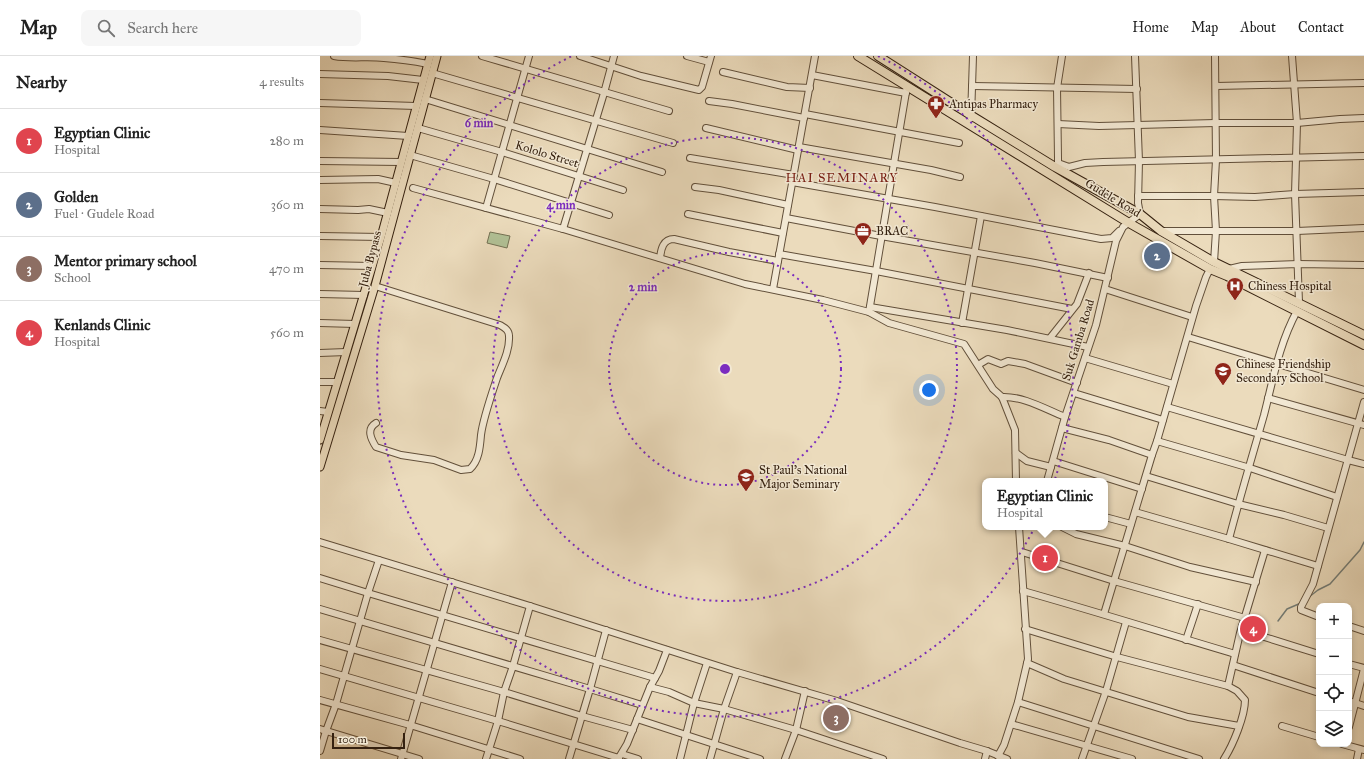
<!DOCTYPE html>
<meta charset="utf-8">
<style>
:root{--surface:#fff;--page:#f6f6f6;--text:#222;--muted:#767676;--line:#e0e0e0;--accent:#8f2418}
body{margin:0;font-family:"IM FELL Great Primer",serif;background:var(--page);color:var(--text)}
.controls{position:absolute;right:12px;bottom:12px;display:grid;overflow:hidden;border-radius:8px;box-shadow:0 2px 6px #0003}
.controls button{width:36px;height:36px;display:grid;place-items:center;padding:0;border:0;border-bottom:1px solid var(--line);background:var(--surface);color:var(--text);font:20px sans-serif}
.scale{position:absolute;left:12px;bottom:10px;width:73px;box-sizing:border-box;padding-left:4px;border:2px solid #352110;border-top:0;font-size:11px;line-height:14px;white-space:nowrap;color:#352110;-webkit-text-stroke:3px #f2e8d3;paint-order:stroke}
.you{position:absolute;left:609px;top:334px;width:14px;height:14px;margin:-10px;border:3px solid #fff;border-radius:50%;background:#1a73e8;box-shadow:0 0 0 6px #1a73e833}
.badge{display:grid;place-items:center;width:26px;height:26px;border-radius:50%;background:var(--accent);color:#fff;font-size:13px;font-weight:700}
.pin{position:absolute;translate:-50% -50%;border:2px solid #fff;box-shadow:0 1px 4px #0006}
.popup{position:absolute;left:662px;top:422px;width:126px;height:52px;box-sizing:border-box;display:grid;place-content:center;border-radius:8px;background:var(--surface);filter:drop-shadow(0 1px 3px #0005);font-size:13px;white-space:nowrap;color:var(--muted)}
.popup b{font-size:15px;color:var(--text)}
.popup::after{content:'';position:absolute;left:50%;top:100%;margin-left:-8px;border:8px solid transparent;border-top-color:var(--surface)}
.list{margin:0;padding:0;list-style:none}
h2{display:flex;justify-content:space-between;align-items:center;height:52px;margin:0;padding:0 16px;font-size:17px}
h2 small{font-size:13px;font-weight:400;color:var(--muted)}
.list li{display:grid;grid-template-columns:26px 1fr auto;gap:12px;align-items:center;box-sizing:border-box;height:64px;padding:0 16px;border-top:1px solid var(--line)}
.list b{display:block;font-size:15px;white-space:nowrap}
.list p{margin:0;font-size:13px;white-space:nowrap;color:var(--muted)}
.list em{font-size:13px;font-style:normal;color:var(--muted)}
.icon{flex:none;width:22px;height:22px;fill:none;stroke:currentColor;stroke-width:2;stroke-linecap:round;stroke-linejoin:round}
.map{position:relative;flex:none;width:1044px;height:703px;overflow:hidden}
header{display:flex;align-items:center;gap:24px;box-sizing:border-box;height:56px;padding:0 20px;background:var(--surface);border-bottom:1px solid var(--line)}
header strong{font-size:19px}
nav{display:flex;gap:22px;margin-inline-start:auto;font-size:14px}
.search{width:280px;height:36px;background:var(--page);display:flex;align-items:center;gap:10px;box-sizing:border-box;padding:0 14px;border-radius:8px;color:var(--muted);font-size:15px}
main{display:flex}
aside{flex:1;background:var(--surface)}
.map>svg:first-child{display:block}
.green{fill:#b1c196;stroke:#737153}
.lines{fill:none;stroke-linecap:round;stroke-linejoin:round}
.stream{stroke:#737c76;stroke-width:1.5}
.minor-casing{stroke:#62503b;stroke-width:8}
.major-casing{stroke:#352110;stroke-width:9}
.highway-casing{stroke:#352110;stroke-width:10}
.minor{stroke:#f2e8d3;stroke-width:6}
.major{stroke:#ebdbbc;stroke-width:7}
.highway{stroke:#ebdbbc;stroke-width:8}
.ring{fill:none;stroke:#7b2cbf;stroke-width:2;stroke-dasharray:2 4}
.labels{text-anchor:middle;stroke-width:3;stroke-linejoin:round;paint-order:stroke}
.poi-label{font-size:12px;fill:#352110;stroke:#f2e8d3;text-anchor:start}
.street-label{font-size:12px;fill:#352110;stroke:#f2e8d3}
.neighbourhood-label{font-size:13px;letter-spacing:1px;fill:#7a1f14;stroke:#f2e8d3}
.centre{fill:#7b2cbf;stroke:#f2e8d3;stroke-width:2}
.ring-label{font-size:12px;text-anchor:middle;font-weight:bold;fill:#7b2cbf;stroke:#f2e8d3;stroke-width:3;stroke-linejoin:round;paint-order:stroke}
</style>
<header>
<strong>Map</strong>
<div class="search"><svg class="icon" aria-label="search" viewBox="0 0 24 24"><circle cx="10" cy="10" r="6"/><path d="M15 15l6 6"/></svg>Search here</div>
<nav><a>Home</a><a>Map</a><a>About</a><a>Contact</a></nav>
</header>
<main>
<aside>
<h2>Nearby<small>4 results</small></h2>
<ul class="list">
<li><span class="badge" style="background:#e0444e">1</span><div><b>Egyptian Clinic</b><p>Hospital</p></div><em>280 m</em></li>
<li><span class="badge" style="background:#5c6f8a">2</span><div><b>Golden</b><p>Fuel · Gudele Road</p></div><em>360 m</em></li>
<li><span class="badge" style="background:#8d6e63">3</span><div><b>Mentor primary school</b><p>School</p></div><em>470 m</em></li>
<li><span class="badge" style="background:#e0444e">4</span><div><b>Kenlands Clinic</b><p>Hospital</p></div><em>560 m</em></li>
</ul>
</aside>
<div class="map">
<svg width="1044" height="703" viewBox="0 0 1044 703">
<rect width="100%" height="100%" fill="#ebdbbc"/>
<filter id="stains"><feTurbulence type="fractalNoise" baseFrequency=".005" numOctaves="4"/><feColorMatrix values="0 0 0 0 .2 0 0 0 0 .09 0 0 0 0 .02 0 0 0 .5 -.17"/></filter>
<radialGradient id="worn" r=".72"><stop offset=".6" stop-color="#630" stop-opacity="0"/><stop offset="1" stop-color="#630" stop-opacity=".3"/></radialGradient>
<polygon class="green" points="170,176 190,180 187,192 167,187"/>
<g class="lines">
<g class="stream">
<polyline points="989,541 998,534 1010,528 1040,494 1044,486"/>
<polyline points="958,565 967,553 981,547"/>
</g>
<defs>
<g id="minor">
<path d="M14,0c17,3 33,0 50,2 15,1 29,3 44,6"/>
<polyline points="162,0 349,55"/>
<polyline points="260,0 321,20 379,34 382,31 391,0"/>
<polyline points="367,0 389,6"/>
<polyline points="972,0 977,67 975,138 979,246"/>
<polyline points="403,16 467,31 490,32"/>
<polyline points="112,17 353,87"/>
<polyline points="0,18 68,20 103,24"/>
<polyline points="492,19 586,37"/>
<polyline points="652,30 817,33"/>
<polyline points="896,30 1044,27"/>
<polyline points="105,43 342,116"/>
<polyline points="389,45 412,48 484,62"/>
<polyline points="0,47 96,50"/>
<polyline points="485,58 639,87"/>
<polyline points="651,62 653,0"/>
<polyline points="738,68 779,70 895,67 977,67 1020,63 1044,62"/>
<polyline points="98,72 182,96 303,134"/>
<polyline points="386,72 478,94"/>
<polyline points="0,74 88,80"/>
<polyline points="479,91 611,114 640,121"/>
<polyline points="90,99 174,123 289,159"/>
<polyline points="370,102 474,119"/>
<polyline points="0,105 81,106"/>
<polyline points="738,107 749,111 765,107 783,106 1044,100"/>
<polyline points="736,109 738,107 738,102 737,32 742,0"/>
<polyline points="0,124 58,123 76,127"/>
<polyline points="472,126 615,151 781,183 792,182 799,175"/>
<polyline points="375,131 399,134 468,149"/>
<polyline points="93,132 243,173 425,228 503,244 549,256 569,267 644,288 673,333 682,341 695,374 696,425"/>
<polyline points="818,140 894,140 935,141 975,138 1044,136"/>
<polyline points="166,152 209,0"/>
<polyline points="0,153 38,154 49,153 68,157"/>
<polyline points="368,158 463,177"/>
<polyline points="466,162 561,180 715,207 788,222"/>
<polyline points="243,173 284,37 294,0"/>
<polyline points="841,175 977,175 1044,172"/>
<polyline points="0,180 61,181"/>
<polyline points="459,198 556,215 752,253"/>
<path d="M340,202c1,-9 3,-19 14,-19l55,13 49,9"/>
<polyline points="894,206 896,175 894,140 896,104 895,0"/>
<polyline points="0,209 52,210"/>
<polyline points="909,213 922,210 978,208 1044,209"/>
<path d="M55,230l125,39c5,3 9,5 9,11 1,14 -7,29 -12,42 -5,15 -14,41 -16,57 -1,12 -2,26 -11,34l-9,1 -27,-10 -33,-5 -25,-8c-5,-8 -10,-18 0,-24"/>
<polyline points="453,233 495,0"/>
<polyline points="785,233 872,261"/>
<polyline points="0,238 44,239"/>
<polyline points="550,251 687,274 768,291"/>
<polyline points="549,256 587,30"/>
<polyline points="0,267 35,268"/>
<polyline points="642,267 661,160"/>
<polyline points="868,281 1044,334"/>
<polyline points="730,282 757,248 769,217"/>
<polyline points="0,297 26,296"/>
<polyline points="765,302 853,328"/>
<polyline points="658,309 668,303 681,308 688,305 705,308 757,327"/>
<polyline points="0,326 17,326"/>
<polyline points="754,337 843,364"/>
<path d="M682,341c21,-1 43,12 63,20"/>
<polyline points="948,342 1044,369"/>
<polyline points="847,351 1028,404 1044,408"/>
<polyline points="0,355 8,356"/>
<polyline points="742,372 789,384 832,399"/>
<polyline points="837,385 930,412 1017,441"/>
<polyline points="696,397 707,405 731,411"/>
<polyline points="733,405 822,433"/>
<polyline points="826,420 918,448 964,459 1008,472"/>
<polyline points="727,425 745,361 776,269 796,185 803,171 820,158 818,147 819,105 815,0"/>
<polyline points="815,456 909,483 998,510"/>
<polyline points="785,461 811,468"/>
<polyline points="742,471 756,478 805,490 870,511 936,526"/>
<path d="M909,483c11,-42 23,-82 35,-124 9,-35 15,-71 33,-104"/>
<polyline points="0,486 210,550 417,616 517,645 640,687 667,695 687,703"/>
<polyline points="702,496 794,525 925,562"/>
<polyline points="0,522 48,537 335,622"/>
<path d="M703,535c71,20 141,42 212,63"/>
<polyline points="0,553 270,633 322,649"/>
<polyline points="784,558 832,399 837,385 876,250 886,221 890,213"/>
<polyline points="999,561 981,554 981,551 993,528 1044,346"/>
<polyline points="922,570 938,579 999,598"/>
<polyline points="1029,570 1044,575"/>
<path d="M705,573l92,28 111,29 9,5 8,9c0,16 -12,45 -21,59"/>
<polyline points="0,584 184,636 262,660 313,674"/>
<polyline points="866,584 878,548"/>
<polyline points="707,607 744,623 868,661 919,670"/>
<polyline points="1029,608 1044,612"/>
<polyline points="913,609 999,637"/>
<polyline points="0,613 178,665 299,702"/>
<polyline points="908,630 920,577 945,494"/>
<polyline points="330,631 349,636 374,647 404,653 476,674 563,703"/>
<polyline points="0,644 90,669 200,703"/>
<polyline points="1029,645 1044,650"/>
<polyline points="698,646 879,703"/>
<polyline points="317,663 440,703"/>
<polyline points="691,668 812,703"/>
<polyline points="962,670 999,681"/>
<polyline points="1029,671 1044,613"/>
<polyline points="0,673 99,703"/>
<polyline points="1022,688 1044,694"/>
<polyline points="0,695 6,675 16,648 48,537 59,504"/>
<polyline points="302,698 318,703"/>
<polyline points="678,700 684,689 698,646 708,603 699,471"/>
<polyline points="81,703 132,526"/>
<polyline points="166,703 178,665 184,636 193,610 210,550"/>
<polyline points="249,703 270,633 286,574"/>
<polyline points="298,703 307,688 330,631 339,615 347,594"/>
<polyline points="360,703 374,647 387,607"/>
<polyline points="390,703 404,653 417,616"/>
<polyline points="465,703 476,674 485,635"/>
<polyline points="665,703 667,695"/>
<polyline points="762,703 786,635 806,566"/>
<polyline points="1037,703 1039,693"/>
</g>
<g id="major">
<polyline points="0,384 61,181 110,0"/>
<polyline points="0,411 55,230 117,0"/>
</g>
<g id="highway">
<polyline points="538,0 809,167 890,213 907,220 1044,289"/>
<polyline points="558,0 652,60 735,111 820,158 841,175 894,206 1044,279"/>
</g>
</defs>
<use href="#minor" class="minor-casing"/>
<use href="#major" class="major-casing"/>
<use href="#highway" class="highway-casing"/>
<use href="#minor" class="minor"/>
<use href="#major" class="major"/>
<use href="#highway" class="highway"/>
</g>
<g class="ring">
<circle cx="405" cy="313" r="116"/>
<circle cx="405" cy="313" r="232"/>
<path d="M558 0A348 348 0 1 1 252 0"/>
</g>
<defs>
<symbol id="pharmacy-pin" viewBox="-11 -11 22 30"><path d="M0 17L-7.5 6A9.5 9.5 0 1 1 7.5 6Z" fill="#8f2418" stroke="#f2e8d3"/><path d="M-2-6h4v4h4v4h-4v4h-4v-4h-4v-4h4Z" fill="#fff"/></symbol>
<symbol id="office-pin" viewBox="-11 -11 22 30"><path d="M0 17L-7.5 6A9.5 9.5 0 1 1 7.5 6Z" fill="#8f2418" stroke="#f2e8d3"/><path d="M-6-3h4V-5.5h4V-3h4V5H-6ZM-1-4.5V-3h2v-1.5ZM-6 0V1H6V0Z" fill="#fff"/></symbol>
<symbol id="hospital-pin" viewBox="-11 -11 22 30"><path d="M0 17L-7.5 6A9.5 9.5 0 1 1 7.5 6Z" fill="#8f2418" stroke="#f2e8d3"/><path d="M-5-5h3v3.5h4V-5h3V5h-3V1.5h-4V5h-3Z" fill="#fff"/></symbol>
<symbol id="school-pin" viewBox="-11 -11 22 30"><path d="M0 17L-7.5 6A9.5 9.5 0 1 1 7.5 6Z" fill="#8f2418" stroke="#f2e8d3"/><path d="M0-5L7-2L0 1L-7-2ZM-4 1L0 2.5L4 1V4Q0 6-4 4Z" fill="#fff"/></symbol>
<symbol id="university-pin" viewBox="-11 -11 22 30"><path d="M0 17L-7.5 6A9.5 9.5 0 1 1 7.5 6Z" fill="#8f2418" stroke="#f2e8d3"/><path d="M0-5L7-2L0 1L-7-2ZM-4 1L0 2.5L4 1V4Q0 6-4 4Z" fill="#fff"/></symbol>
</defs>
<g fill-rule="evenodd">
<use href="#pharmacy-pin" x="606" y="38" width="20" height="27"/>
<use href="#office-pin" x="533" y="165" width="20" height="27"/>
<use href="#hospital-pin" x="905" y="220" width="20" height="27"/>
<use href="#school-pin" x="893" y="305" width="20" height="27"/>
<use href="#university-pin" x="416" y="411" width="20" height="27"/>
</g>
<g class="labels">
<g class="poi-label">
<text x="629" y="52">Antipas Pharmacy</text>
<text x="556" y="179">BRAC</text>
<text x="928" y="234">Chiness Hospital</text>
<text x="916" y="312">Chinese Friendship<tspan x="916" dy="14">Secondary School</tspan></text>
<text x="439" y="418">St Paul's National<tspan x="439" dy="14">Major Seminary</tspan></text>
</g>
<g class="street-label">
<text transform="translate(227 98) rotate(17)" y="4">Kololo Street</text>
<text transform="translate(793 142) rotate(31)" y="4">Gudele Road</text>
<text transform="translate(50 203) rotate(-75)" y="4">Juba Bypass</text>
<text transform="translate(758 284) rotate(-73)" y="4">Suk Gamba Road</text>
</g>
<g class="neighbourhood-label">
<text x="522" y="126">HAI SEMINARY</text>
</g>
</g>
<circle cx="405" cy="313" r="6" class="centre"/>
<g class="ring-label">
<text x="159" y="71">6 min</text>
<text x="241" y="153">4 min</text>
<text x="323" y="235">2 min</text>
</g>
<rect width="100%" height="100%" filter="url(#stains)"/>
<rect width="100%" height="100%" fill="url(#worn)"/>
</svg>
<div class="controls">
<button>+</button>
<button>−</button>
<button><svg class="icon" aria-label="locate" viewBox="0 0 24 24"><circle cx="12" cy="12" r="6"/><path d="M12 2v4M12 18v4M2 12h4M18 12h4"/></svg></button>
<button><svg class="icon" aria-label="layers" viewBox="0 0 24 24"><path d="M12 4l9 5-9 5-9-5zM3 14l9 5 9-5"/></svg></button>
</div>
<div class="scale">100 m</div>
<div class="you"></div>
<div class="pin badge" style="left:725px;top:502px;background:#e0444e">1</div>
<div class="popup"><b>Egyptian Clinic</b>Hospital</div>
<div class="pin badge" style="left:837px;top:200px;background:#5c6f8a">2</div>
<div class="pin badge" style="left:516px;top:662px;background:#8d6e63">3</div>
<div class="pin badge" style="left:933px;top:573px;background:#e0444e">4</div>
</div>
</main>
